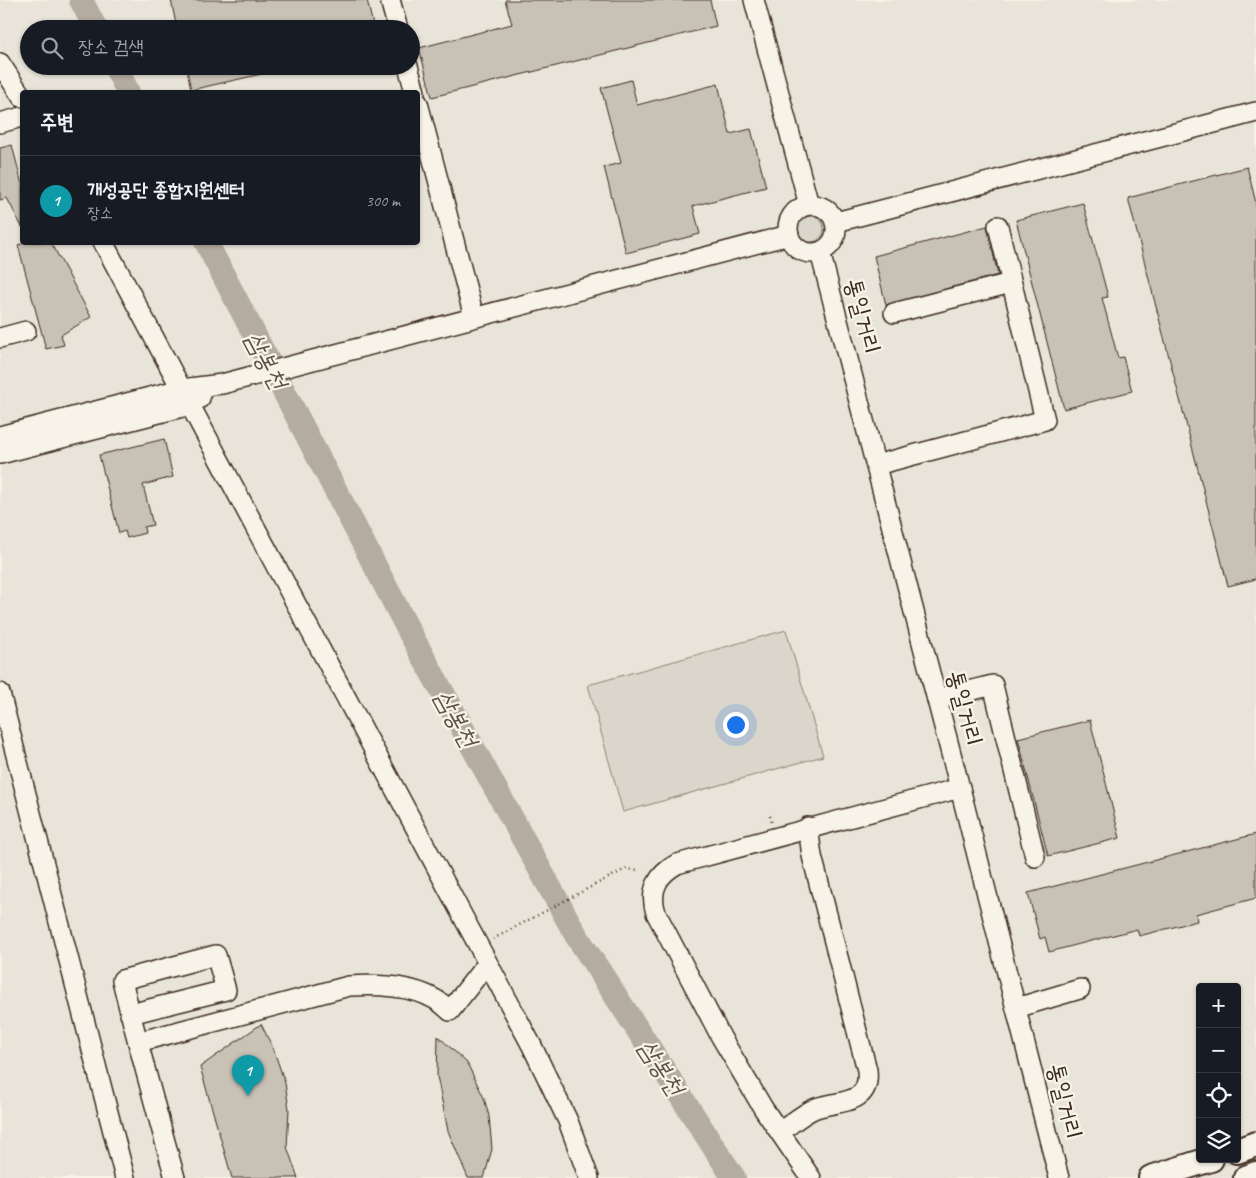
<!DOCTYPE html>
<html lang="ko">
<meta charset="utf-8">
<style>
:root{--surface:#171b24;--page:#242831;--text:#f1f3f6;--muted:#9ea1a6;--line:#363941;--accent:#0f766e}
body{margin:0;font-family:Caveat,"Poor Story",sans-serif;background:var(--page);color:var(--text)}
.controls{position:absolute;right:15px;bottom:15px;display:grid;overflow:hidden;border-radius:5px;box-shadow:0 1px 4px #0004}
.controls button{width:45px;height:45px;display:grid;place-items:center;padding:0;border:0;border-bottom:1px solid var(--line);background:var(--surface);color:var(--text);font:25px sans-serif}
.you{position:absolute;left:735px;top:724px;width:18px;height:18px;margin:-12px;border:4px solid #fff;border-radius:50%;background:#1a73e8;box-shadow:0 0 0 8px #1a73e833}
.badge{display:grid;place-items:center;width:32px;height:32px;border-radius:50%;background:var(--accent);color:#fff;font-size:16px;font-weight:700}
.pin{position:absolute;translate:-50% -41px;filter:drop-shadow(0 1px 2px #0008)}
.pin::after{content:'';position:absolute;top:26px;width:18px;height:15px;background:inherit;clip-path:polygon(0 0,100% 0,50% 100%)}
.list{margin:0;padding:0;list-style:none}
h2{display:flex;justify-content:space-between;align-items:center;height:65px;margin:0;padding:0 20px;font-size:21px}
h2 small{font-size:16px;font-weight:400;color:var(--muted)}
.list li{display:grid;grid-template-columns:32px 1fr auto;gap:15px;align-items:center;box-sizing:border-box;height:90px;padding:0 20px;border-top:1px solid var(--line)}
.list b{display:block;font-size:19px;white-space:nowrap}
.list p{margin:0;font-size:16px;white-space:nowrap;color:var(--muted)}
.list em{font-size:16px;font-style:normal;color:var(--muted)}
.icon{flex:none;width:28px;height:28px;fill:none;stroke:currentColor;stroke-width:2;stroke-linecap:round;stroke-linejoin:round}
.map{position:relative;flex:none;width:1256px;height:1178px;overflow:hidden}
.search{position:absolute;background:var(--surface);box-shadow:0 1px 4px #0004;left:20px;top:20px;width:400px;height:55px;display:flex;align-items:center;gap:12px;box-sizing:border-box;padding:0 18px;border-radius:28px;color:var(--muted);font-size:19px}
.panel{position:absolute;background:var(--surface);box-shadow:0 1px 4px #0004;left:20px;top:90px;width:400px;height:155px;border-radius:5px}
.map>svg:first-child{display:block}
.built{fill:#e9e4d9;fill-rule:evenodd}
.green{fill:#dbd6cb;stroke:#8b8074}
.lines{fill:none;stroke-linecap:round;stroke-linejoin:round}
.river{stroke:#b4aca0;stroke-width:24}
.building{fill:#c8c1b6;stroke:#3b2a1e}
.minor-casing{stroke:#3b2a1e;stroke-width:22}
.major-casing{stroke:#3b2a1e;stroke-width:28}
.path{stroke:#3b2a1e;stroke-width:2.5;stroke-dasharray:1 4;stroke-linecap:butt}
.minor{stroke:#f7f3e8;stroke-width:19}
.major{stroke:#f7f3e8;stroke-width:24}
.labels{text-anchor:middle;stroke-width:4.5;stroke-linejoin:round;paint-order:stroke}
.street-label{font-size:24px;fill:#3b2a1e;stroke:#f7f3e8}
.water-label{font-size:25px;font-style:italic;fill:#5f5145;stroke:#f7f3e8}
</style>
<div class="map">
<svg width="1256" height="1178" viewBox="0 0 1256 1178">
<rect width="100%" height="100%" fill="#f7f3e8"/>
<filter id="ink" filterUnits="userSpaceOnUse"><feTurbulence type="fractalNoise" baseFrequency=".02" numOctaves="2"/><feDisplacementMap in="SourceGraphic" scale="10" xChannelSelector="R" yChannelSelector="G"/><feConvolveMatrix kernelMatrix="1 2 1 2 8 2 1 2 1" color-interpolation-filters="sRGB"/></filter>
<g filter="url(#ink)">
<path class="built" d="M0,0h1256v1178h-1256zM29,29h382v37h-382zM22,92h396v150h-396zM1200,987h37v172h-37z"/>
<g class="green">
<circle cx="811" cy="229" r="13"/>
<polygon points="786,630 823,756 623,812 588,685"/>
</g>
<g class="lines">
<g class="river">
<polyline points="81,0 96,29"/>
<polyline points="115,66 128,92"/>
<polyline points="206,242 410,633 576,935 734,1178"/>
</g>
</g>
<g class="building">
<polygon points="171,0 367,0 374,29 177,29"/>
<polygon points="505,0 710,0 716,26 432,97 419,48 512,24"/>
<polygon points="186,66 275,66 275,71 191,90"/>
<polygon points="631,80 637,105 718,84 730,134 751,129 766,187 693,206 700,234 626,253 604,167 621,163 601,88"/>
<polygon points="12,145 22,184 22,227 7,198 0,200 0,148"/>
<polygon points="1247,167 1256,203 1256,579 1228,586 1128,198"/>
<polygon points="1083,203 1108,297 1102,298 1118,358 1123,357 1132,391 1064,409 1016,220"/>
<polygon points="987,226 998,275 886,305 874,256"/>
<polygon points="28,242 51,242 91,317 61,335 64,345 46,349 18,245"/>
<polygon points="164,439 173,477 143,485 153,525 144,527 145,533 127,538 125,531 119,533 99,455"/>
<polygon points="1090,720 1120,838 1048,856 1018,738"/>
<polygon points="1256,834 1256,898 1196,914 1197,921 1139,936 1137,929 1049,952 1045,937 1040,939 1028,893"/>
<polygon points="261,1024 273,1048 285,1083 289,1109 287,1147 298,1178 232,1178 200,1067"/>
<polygon points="438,1036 467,1063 484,1098 489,1116 492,1149 484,1178 468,1178 448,1131 437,1076"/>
</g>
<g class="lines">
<defs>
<g id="minor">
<polyline points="390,0 398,29"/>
<polyline points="754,0 809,205"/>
<polyline points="0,63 22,97"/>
<polyline points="408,66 415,92"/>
<polyline points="418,103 474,317"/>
<polyline points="0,123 22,117"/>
<circle cx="812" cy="229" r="24"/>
<polyline points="836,222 1256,112"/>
<polyline points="103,242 532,1046 568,1121 589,1178"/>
<polyline points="820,252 960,788 1059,1178"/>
<polyline points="894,313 1011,283"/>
<polyline points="0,338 26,331"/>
<polyline points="0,436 181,389 222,384 789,235"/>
<polyline points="0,454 190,405 200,398"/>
<polyline points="876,465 1045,420 998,226"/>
<polyline points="0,693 125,1178"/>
<polyline points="937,699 993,685 1035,857"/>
<polyline points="1016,1008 1080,989"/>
<path d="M130,1014l96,-24 -10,-35 -94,25c16,66 35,132 53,198"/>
<path d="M138,1042l211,-56c33,-2 77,-1 101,25l31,-40 9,-4"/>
<path d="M780,1132c11,-8 23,-19 36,-24 25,-8 55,-3 51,-38l-55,-214 -4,-29"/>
<path d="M811,1178l-48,-70 -42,-71 -65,-124c-7,-22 1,-38 21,-49l283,-76"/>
</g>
<g id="major">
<polyline points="1237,1151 1256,1144"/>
<polyline points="1151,1178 1211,1159"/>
<polyline points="1246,1178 1256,1174"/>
</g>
</defs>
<use href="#minor" class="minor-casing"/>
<use href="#major" class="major-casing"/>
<g class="path">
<polyline points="770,816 772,824"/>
<polyline points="493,939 600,882 626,869 640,870"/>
</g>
<use href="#minor" class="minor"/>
<use href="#major" class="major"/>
</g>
</g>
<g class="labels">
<g class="street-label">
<text transform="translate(863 316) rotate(75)" y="8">통일거리</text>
<text transform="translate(965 708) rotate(75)" y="8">통일거리</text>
<text transform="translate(1065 1101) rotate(76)" y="8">통일거리</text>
</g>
<g class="water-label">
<text transform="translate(267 360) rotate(62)" y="9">삼봉천</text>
<text transform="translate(457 718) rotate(61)" y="9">삼봉천</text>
<text transform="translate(662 1067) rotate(57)" y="9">삼봉천</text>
</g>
</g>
</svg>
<div class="controls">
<button>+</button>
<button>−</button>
<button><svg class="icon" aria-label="locate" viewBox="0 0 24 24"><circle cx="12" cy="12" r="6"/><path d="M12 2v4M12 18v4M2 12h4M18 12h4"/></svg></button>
<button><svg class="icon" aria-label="layers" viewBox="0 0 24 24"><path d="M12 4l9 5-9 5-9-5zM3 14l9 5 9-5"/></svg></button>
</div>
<div class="you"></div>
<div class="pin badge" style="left:248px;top:1096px;background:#0f9aa8">1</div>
<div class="search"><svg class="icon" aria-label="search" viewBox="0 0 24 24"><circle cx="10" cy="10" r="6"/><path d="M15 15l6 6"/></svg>장소 검색</div>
<section class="panel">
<h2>주변<small></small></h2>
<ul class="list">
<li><span class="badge" style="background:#0f9aa8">1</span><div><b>개성공단 종합지원센터</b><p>장소</p></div><em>300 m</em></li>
</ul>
</section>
</div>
